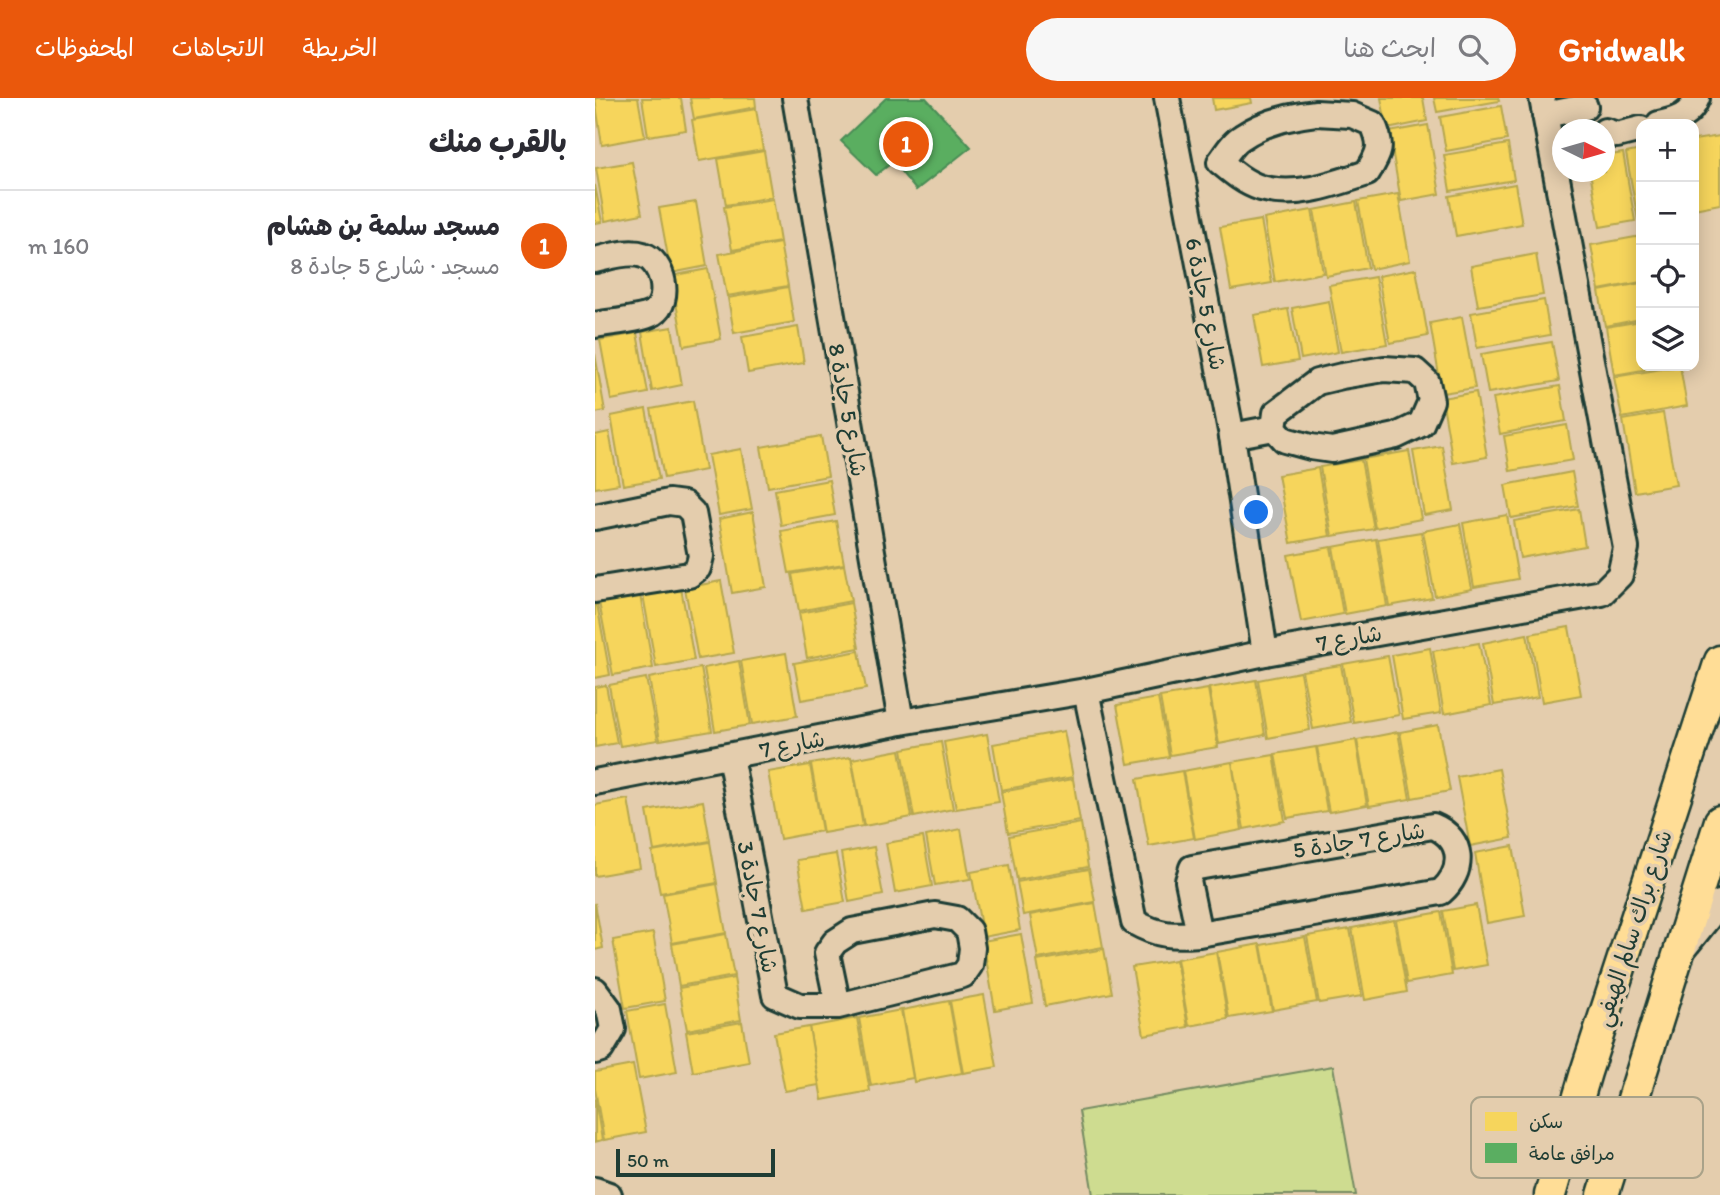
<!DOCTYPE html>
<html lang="ar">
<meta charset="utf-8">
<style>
:root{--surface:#fff;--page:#f7f7f7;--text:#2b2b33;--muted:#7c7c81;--line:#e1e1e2;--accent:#ea580c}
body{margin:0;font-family:Itim,"Playpen Sans Arabic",sans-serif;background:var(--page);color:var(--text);direction:rtl}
.controls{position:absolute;right:21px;top:21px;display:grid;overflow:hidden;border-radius:14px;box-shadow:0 4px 18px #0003}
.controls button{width:63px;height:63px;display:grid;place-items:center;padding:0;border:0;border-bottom:2px solid var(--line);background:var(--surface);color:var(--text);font:35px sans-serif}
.compass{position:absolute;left:957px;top:21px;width:63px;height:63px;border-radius:50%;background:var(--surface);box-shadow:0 4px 18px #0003;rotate:95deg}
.scale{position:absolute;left:21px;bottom:18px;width:159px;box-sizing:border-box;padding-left:7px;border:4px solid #1f3d34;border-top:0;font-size:19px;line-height:24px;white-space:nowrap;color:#1f3d34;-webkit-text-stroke:5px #e4cdad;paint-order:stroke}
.you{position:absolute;left:662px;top:415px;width:24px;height:24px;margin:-18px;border:5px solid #fff;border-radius:50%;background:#1a73e8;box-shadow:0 0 0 10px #1a73e833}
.badge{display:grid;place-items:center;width:46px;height:46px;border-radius:50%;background:var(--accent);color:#fff;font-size:23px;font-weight:700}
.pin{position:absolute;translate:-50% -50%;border:4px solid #fff;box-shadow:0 2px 7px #0006}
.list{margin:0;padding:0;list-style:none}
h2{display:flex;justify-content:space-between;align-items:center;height:91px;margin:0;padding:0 28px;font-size:30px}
h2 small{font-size:23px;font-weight:400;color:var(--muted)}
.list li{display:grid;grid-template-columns:46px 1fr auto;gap:21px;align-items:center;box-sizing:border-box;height:112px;padding:0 28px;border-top:2px solid var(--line)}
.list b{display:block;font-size:26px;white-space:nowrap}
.list p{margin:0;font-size:23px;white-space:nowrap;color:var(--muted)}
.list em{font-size:23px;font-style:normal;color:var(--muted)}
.icon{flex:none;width:38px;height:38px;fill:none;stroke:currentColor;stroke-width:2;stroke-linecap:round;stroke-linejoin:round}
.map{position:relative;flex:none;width:1125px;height:1097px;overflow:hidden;direction:ltr}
header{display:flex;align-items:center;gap:42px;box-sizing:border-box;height:98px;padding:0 35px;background:var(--accent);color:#fff}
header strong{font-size:33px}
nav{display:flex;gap:38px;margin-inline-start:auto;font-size:24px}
.search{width:490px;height:63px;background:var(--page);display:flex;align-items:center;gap:18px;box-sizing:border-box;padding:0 24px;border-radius:38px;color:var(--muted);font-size:26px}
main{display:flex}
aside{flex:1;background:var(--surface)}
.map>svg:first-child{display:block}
.green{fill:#cedc90;stroke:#768c62;stroke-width:2}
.homes{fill:#f6d55c;stroke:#b6a750;stroke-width:2}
.public{fill:#5aae61;stroke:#488c54;stroke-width:2}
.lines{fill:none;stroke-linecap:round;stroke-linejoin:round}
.minor-casing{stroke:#1f3d34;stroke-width:30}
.major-casing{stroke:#1f3d34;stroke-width:35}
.minor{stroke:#e4cdad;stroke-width:24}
.major{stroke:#ffdd96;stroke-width:30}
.labels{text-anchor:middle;stroke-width:7;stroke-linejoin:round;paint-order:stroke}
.street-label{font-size:23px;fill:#1f3d34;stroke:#e4cdad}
.key{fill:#e4cdad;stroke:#a9a289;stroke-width:2}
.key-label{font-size:19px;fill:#1f3d34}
</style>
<header>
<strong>Gridwalk</strong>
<div class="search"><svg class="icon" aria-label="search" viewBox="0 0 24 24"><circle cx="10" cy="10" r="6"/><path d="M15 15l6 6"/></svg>ابحث هنا</div>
<nav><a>الخريطة</a><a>الاتجاهات</a><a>المحفوظات</a></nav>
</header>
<main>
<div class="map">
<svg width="1125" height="1097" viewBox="0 0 1125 1097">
<rect width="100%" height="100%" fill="#e4cdad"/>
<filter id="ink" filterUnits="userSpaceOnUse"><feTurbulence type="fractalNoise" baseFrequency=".0143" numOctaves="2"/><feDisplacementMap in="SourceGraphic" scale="14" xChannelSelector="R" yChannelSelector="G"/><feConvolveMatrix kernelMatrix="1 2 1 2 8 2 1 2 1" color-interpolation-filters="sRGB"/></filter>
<g filter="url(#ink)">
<polygon class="green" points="738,968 761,1097 498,1097 484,1013"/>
<g class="homes">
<polygon points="0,0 43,0 50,39 7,47"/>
<polygon points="47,0 86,0 91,32 53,38"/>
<polygon points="95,0 160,0 161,9 99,21"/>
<polygon points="617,0 656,0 657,5 619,12"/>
<polygon points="786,0 828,0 832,23 792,31"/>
<polygon points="839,0 903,0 904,3 842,14"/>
<polygon points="906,8 912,42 851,53 845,19"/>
<polygon points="161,11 168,52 104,63 97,22"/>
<polygon points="833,27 845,96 806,103 794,34"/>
<polygon points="1125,38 1125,106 1099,111 1099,42"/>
<polygon points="913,46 919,82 855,93 849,57"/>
<polygon points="1046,52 1046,121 1043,122 1031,55"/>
<polygon points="169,53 177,99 131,107 123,61"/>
<polygon points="1028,55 1040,123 1005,129 995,74 1010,74 1010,58"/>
<polygon points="37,64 47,116 10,123 1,70"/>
<polygon points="920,86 927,126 861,138 854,98"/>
<polygon points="0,87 7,124 0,125"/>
<polygon points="803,96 815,163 776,171 763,103"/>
<polygon points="178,101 185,144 137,152 129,109"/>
<polygon points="101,104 112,168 76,175 64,110"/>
<polygon points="761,104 773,170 731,178 719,112"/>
<polygon points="717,112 728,175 680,184 669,121"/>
<polygon points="666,122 677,185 636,192 625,129"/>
<polygon points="1046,138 1046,184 1004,192 996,147"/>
<polygon points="185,145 193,188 132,198 124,156"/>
<polygon points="941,156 948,197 883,208 876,168"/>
<polygon points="113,171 126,241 89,248 76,178"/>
<polygon points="821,171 833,238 795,245 783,178"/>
<polygon points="780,179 792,246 746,254 734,187"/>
<polygon points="1046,185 1046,221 1010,228 1004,193"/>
<polygon points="193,189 199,224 139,235 133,200"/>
<polygon points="949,202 955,237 882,250 876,215"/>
<polygon points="734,203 743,254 706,261 697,210"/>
<polygon points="693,211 703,263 668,269 659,217"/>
<polygon points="867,219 880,290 847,295 835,225"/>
<polygon points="1046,223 1046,268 1071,268 1019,277 1011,229"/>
<polygon points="77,229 87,287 57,293 47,234"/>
<polygon points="203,229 209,265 153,275 147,239"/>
<polygon points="42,235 53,295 16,302 5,242"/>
<polygon points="957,244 964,283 893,295 886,256"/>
<polygon points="0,256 10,313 0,315"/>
<polygon points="1085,268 1092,308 1027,320 1019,279"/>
<polygon points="965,288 971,323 905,336 898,300"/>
<polygon points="881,294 892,359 858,365 847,300"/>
<polygon points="98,303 110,372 69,380 56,311"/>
<polygon points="51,311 64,381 28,387 16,318"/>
<polygon points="1068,315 1081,387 1040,394 1028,322"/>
<polygon points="972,327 978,362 915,373 909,338"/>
<polygon points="14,334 24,386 0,390 0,337"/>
<polygon points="226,338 233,378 173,389 166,349"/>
<polygon points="847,348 858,412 829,417 818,353"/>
<polygon points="146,351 157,411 124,417 113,357"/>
<polygon points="814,353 826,421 780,430 768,361"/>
<polygon points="766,362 779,431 737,438 725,369"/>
<polygon points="723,370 735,438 696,445 683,377"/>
<polygon points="977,374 983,408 916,420 910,387"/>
<polygon points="234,382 240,417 186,427 180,392"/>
<polygon points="984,411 990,448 925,460 919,423"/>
<polygon points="158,414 171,489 137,495 124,421"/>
<polygon points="912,417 923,481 879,489 868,425"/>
<polygon points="241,423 249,466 194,475 186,433"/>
<polygon points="865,426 877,491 840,498 828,433"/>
<polygon points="826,434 837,500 794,508 783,441"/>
<polygon points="781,441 792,508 750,516 738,449"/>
<polygon points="736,449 748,516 706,524 693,457"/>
<polygon points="249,467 256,503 204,513 197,476"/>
<polygon points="126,483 139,555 103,561 90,490"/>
<polygon points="86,490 99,562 61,569 48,497"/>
<polygon points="45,497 58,570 18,577 4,504"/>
<polygon points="256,505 264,550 212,560 204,515"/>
<polygon points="0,506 2,506 15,577 0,580"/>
<polygon points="974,529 986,597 947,604 935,536"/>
<polygon points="932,536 943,599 899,607 888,545"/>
<polygon points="884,545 896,607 849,616 838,553"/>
<polygon points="835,550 846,615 808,621 797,557"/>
<polygon points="264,553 271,591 206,602 199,565"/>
<polygon points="191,555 202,618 157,626 146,563"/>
<polygon points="793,558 804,617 759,625 748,566"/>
<polygon points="144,563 155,627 120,633 109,570"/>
<polygon points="746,567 756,624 718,631 707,573"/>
<polygon points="106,570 117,633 65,642 54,580"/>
<polygon points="705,574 715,632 673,640 663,582"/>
<polygon points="51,580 63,642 25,648 14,587"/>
<polygon points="661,582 670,637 624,646 614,590"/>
<polygon points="11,587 22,645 0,649 0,589"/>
<polygon points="613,591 623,649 575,657 565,599"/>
<polygon points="563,600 574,659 533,666 522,607"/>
<polygon points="843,627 855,693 817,700 805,634"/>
<polygon points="469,633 478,679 406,692 398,646"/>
<polygon points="803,634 815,701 774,708 762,642"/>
<polygon points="392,636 404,704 361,711 349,644"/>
<polygon points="761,642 772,707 734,714 722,649"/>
<polygon points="346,644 358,711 319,719 307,651"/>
<polygon points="721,649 732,713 692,720 680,656"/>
<polygon points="305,652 317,719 269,728 257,661"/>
<polygon points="679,657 690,723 649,731 637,664"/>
<polygon points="256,659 268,728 228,735 216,666"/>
<polygon points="637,664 647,732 600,741 588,673"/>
<polygon points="215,667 227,733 185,741 173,674"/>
<polygon points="904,671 917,740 875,748 862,679"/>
<polygon points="587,673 599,740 554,748 542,681"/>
<polygon points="478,681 485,723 413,735 406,694"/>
<polygon points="33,701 45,770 0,778 0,707"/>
<polygon points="108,703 115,743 59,753 52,713"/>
<polygon points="486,725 493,769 422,782 414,738"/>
<polygon points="366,731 375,781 340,787 331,738"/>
<polygon points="328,739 337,788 300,795 291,745"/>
<polygon points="115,744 122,785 65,795 57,754"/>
<polygon points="918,748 930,818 892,825 880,755"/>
<polygon points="279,749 288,797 254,804 246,755"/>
<polygon points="241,756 250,804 211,811 202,762"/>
<polygon points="414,767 425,832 388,839 376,774"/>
<polygon points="494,771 500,804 428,817 422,784"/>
<polygon points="122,786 131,835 77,845 68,796"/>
<polygon points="0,805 8,850 0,852"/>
<polygon points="500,805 508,849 443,861 435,817"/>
<polygon points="881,807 892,867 858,873 848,813"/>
<polygon points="846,814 857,877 812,885 801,822"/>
<polygon points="799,822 812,894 770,902 757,830"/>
<polygon points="755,831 767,898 724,905 712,838"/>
<polygon points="58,835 70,903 30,910 18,842"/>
<polygon points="131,836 139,878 84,888 77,846"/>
<polygon points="426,836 438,905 400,912 388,843"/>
<polygon points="710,839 722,904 678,912 666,847"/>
<polygon points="665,846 677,913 634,920 622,854"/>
<polygon points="509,851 517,895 450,908 442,863"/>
<polygon points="621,854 633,921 594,928 582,861"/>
<polygon points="581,862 593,929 549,937 537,869"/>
<polygon points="139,880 146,922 92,932 84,890"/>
<polygon points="389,897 402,969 368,975 355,903"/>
<polygon points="354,903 367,975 319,984 307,912"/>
<polygon points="70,906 82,974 44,981 32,913"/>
<polygon points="306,912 318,980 276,988 264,920"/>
<polygon points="262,920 275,993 227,1002 214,929"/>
<polygon points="147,924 154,964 98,974 91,934"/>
<polygon points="214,929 224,987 190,993 179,935"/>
<polygon points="38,967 51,1034 9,1042 0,991 0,974"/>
<polygon points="0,1001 7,1042 0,1044"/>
</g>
<polygon class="public" points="291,0 331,0 376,49 321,92 298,64 281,77 246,43"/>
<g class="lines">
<defs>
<g id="minor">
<polyline points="200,0 306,624"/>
<polyline points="572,0 637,338 670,555"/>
<path d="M721,15l36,2 21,9c10,22 7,29 -6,49 -33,11 -71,25 -106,15 -16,-5 -29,-16 -41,-26 6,-8 13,-20 22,-25 22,-15 48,-21 74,-24z"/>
<polyline points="950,17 990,9"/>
<path d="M1064,26c18,-4 31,-8 38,-26"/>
<polyline points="1010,33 1022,37 1046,31"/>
<path d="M0,162c14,-3 34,-10 48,-5 20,6 29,46 10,58 -12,7 -43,9 -58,12"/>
<polygon points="789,271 820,273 832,284 836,303 826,326 801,338 737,352 716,349 690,342 679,330 681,315 722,284 747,278"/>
<polyline points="637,338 679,330"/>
<polyline points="0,419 74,404 89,406 98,415 106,458 103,470 94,477 0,492"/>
<path d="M491,593l48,231c25,14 38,14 65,12l242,-42c23,-20 24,-53 -8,-66l-241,42 -4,13 11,53"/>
<polyline points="135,658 180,897 205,908 243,908 368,877 375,867 377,850 374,833 362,821 340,817 257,833 240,844 232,855 243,908"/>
<polyline points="0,684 306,624 491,593 670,555 1007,495 1025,477 1031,450 947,0"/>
<polyline points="1089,850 1125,805"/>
<polyline points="0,892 14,911 18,931 6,951 0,953"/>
<polyline points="0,1092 14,1097"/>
</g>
<g id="major">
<polyline points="955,1097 991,974 1125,563"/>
<polyline points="1008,1097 1125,723"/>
</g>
</defs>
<use href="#minor" class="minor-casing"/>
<use href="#major" class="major-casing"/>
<use href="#minor" class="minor"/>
<use href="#major" class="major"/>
</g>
</g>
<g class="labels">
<g class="street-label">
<text transform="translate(611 206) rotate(79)" y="8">شارع 5 جادة 6</text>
<text transform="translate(253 312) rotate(80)" y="8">شارع 5 جادة 8</text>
<text transform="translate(754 540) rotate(-10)" y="8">شارع 7</text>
<text transform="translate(197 646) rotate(-11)" y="8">شارع 7</text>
<text transform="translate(764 742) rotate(-9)" y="8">شارع 7 جادة 5</text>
<text transform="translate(163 809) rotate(79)" y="8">شارع 7 جادة 3</text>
<text transform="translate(1038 830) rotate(-72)" y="8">شارع براك سالم الهيفي</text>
</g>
</g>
<rect x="876" y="999" width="232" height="81" rx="10" class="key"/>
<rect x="890" y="1014" width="32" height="19" fill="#f6d55c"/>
<rect x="890" y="1045" width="32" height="20" fill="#5aae61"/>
<g class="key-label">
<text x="934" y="1030">سكن</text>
<text x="934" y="1062">مرافق عامة</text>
</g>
</svg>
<div class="controls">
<button>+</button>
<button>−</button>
<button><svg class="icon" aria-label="locate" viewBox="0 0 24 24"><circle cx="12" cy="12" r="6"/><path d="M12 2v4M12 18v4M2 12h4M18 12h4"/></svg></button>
<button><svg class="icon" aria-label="layers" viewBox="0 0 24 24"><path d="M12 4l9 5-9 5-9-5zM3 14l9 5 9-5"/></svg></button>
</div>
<svg class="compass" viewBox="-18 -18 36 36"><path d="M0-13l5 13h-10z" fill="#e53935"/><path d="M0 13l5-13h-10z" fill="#7c7c81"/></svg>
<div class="scale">50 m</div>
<div class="you"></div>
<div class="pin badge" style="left:311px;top:46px">1</div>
</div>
<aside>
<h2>بالقرب منك<small></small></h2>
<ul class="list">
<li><span class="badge">1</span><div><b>مسجد سلمة بن هشام</b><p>مسجد · شارع 5 جادة 8</p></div><em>160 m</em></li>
</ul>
</aside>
</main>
